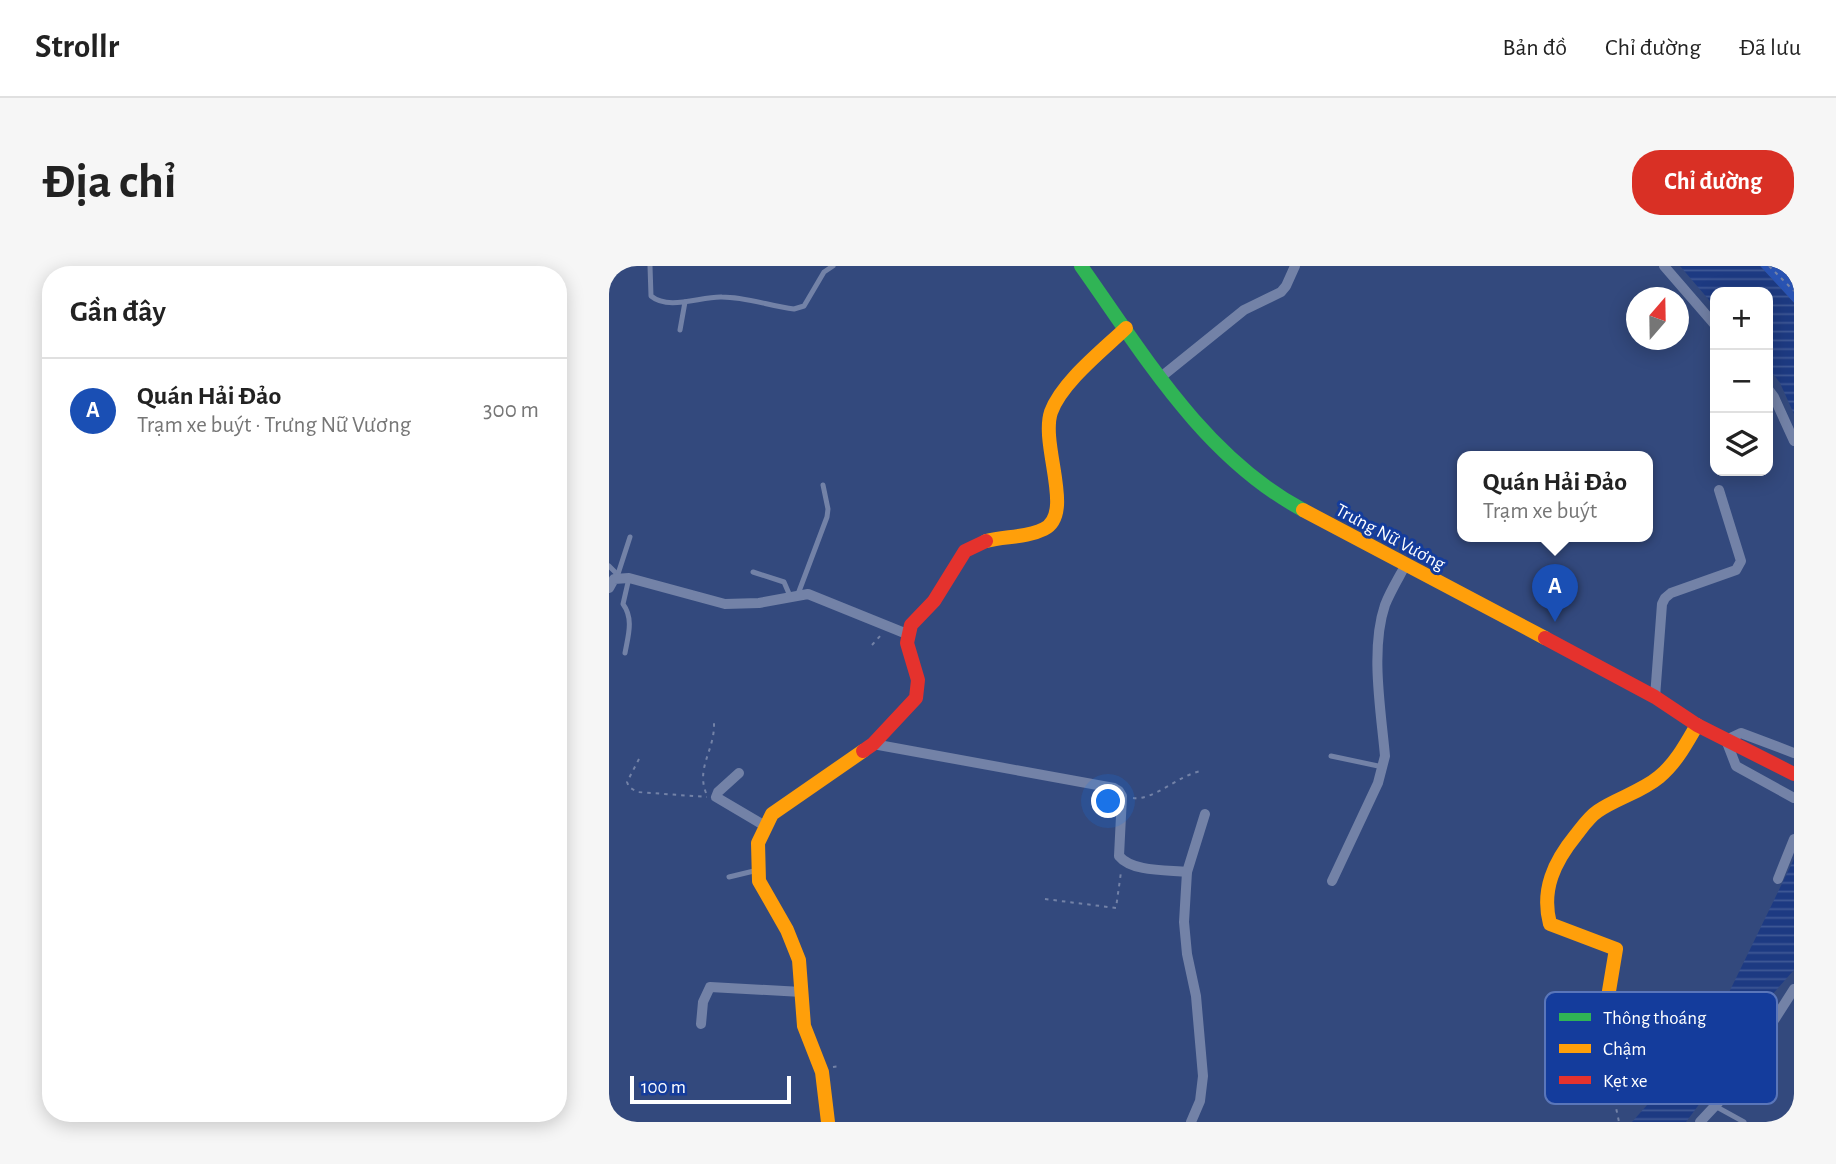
<!DOCTYPE html>
<html lang="vi">
<meta charset="utf-8">
<style>
:root{--surface:#fff;--page:#f6f6f6;--text:#222;--muted:#767676;--line:#e0e0e0;--accent:#d93025}
body{margin:0;font-family:"Alegreya Sans",sans-serif;background:var(--page);color:var(--text)}
.controls{position:absolute;right:21px;top:21px;display:grid;overflow:hidden;border-radius:14px;box-shadow:0 4px 18px #0003}
.controls button{width:63px;height:63px;display:grid;place-items:center;padding:0;border:0;border-bottom:2px solid var(--line);background:var(--surface);color:var(--text);font:35px sans-serif}
.compass{position:absolute;left:1017px;top:21px;width:63px;height:63px;border-radius:50%;background:var(--surface);box-shadow:0 4px 18px #0003;rotate:20deg}
.scale{position:absolute;left:21px;bottom:18px;width:161px;box-sizing:border-box;padding-left:7px;border:4px solid #fff;border-top:0;font-size:19px;line-height:24px;white-space:nowrap;color:#fff;-webkit-text-stroke:5px #143c9c;paint-order:stroke}
.you{position:absolute;left:500px;top:536px;width:24px;height:24px;margin:-18px;border:5px solid #fff;border-radius:50%;background:#1a73e8;box-shadow:0 0 0 10px #1a73e833}
.badge{display:grid;place-items:center;width:46px;height:46px;border-radius:50%;background:var(--accent);color:#fff;font-size:23px;font-weight:700}
.pin{position:absolute;translate:-50% -58px;filter:drop-shadow(0 2px 4px #0008)}
.pin::after{content:'';position:absolute;top:37px;width:24px;height:21px;background:inherit;clip-path:polygon(0 0,100% 0,50% 100%)}
.popup{position:absolute;left:848px;top:185px;width:196px;height:91px;box-sizing:border-box;display:grid;place-content:center;border-radius:14px;background:var(--surface);filter:drop-shadow(0 2px 5px #0005);font-size:23px;white-space:nowrap;color:var(--muted)}
.popup b{font-size:26px;color:var(--text)}
.popup::after{content:'';position:absolute;left:50%;top:100%;margin-left:-14px;border:14px solid transparent;border-top-color:var(--surface)}
.list{margin:0;padding:0;list-style:none}
h2{display:flex;justify-content:space-between;align-items:center;height:91px;margin:0;padding:0 28px;font-size:30px}
h2 small{font-size:23px;font-weight:400;color:var(--muted)}
.list li{display:grid;grid-template-columns:46px 1fr auto;gap:21px;align-items:center;box-sizing:border-box;height:105px;padding:0 28px;border-top:2px solid var(--line)}
.list b{display:block;font-size:26px;white-space:nowrap}
.list p{margin:0;font-size:23px;white-space:nowrap;color:var(--muted)}
.list em{font-size:23px;font-style:normal;color:var(--muted)}
.icon{flex:none;width:38px;height:38px;fill:none;stroke:currentColor;stroke-width:2;stroke-linecap:round;stroke-linejoin:round}
.map{position:relative;flex:none;width:1185px;height:856px;overflow:hidden;border-radius:28px}
header{display:flex;align-items:center;gap:42px;box-sizing:border-box;height:98px;padding:0 35px;background:var(--surface);border-bottom:2px solid var(--line)}
header strong{font-size:33px}
nav{display:flex;gap:38px;margin-inline-start:auto;font-size:24px}
.intro{display:flex;align-items:center;justify-content:space-between;box-sizing:border-box;height:168px;padding:0 42px}
h1{margin:0;font-size:49px}
.button{padding:18px 32px;border-radius:28px;background:var(--accent);color:#fff;font-size:24px;font-weight:700}
main{display:flex;gap:42px;padding:0 42px}
aside{flex:1;background:var(--surface);border-radius:28px;box-shadow:0 4px 18px #0003}
.map>svg:first-child{display:block}
.park{fill:url(#park-tufts)}
.water{fill:url(#water-rules)}
.lines{fill:none;stroke-linecap:round;stroke-linejoin:round}
.path{stroke:#7382a7;stroke-width:2;stroke-dasharray:3.5 5;stroke-linecap:butt}
.lane{stroke:#7382a7;stroke-width:5}
.street{stroke:#7382a7;stroke-width:10}
.fast{stroke:#30b455;stroke-width:14}
.slow{stroke:#ff9f0a;stroke-width:14}
.jam{stroke:#e5322d;stroke-width:14}
.labels{text-anchor:middle;stroke-width:6;stroke-linejoin:round;paint-order:stroke}
.street-label{font-size:19px;fill:#fff;stroke:#143c9c}
.key{fill:#143c9c;stroke:#5a76ba;stroke-width:2}
.key-label{font-size:19px;fill:#fff}
</style>
<header>
<strong>Strollr</strong>
<nav><a>Bản đồ</a><a>Chỉ đường</a><a>Đã lưu</a></nav>
</header>
<div class="intro"><h1>Địa chỉ</h1><a class="button">Chỉ đường</a></div>
<main>
<aside>
<h2>Gần đây<small></small></h2>
<ul class="list">
<li><span class="badge" style="background:#1a4fb4">A</span><div><b>Quán Hải Đảo</b><p>Trạm xe buýt · Trưng Nữ Vương</p></div><em>300 m</em></li>
</ul>
</aside>
<div class="map">
<svg width="1185" height="856" viewBox="0 0 1185 856">
<defs>
<pattern id="park-tufts" width="24" height="20" patternUnits="userSpaceOnUse" patternTransform="scale(1.75)"><rect width="24" height="20" fill="#2953b2"/><path d="M3 7l-1-3M5 7V3M7 7l1-3M15 17l-1-3M17 17v-4M19 17l1-3" fill="none" stroke="#496dbe"/></pattern>
<pattern id="water-rules" width="6" height="5" patternUnits="userSpaceOnUse" patternTransform="scale(1.75)"><rect width="6" height="5" fill="#1d3a82"/><path d="M0 2.5h6" fill="none" stroke="#3f5895"/></pattern>
</defs>
<rect width="100%" height="100%" fill="#33497d"/>
<polygon class="park" points="1151,0 1185,0 1185,37"/>
<g class="water">
<polygon points="1071,0 1151,0 1185,37 1185,148 1171,117 1159,101 1159,26 1106,26 1106,41"/>
<polygon points="1185,593 1185,704 1162,730 1142,758 1132,782 1077,856 1023,856 1092,778 1109,749"/>
</g>
<g class="lines">
<g class="path">
<polyline points="1160,0 1185,25"/>
<polyline points="1181,0 1185,5"/>
<polyline points="263,379 272,369"/>
<polyline points="30,493 18,516 20,521 28,526 98,531"/>
<path d="M97,527c-10,-26 9,-43 8,-70"/>
<path d="M524,532c20,3 46,-23 68,-27"/>
<polyline points="436,633 507,642 512,606"/>
<polyline points="224,801 232,800"/>
<polyline points="999,829 1006,837 1010,856"/>
</g>
<g class="lane">
<path d="M41,0l1,30c18,15 50,0 71,1 24,0 48,9 72,12l10,-3 20,-34 9,-6"/>
<polyline points="71,64 76,36"/>
<polyline points="0,300 9,309"/>
<polyline points="144,306 175,316 181,330"/>
<polyline points="9,308 21,271"/>
<polyline points="189,328 218,251 219,243 214,219"/>
<path d="M16,387c3,-17 9,-34 -2,-49l6,-26"/>
<polyline points="722,490 774,501"/>
<polyline points="120,611 149,604"/>
<polyline points="1106,840 1135,856"/>
</g>
<g class="street">
<polyline points="1055,0 1106,59"/>
<polyline points="552,111 635,44 672,26 677,20 686,0"/>
<polyline points="1159,123 1165,131 1185,175"/>
<polyline points="0,322 5,313 20,312 116,338 150,337 199,328 298,368"/>
<polyline points="1046,431 1053,338 1056,332 1062,327 1127,304 1132,295 1110,224"/>
<path d="M264,478l241,44 5,3 3,5 -3,60c13,16 48,14 68,16"/>
<polyline points="1185,487 1132,467 1117,474 1127,500 1185,532"/>
<polyline points="130,507 109,526 107,531 156,560"/>
<polyline points="1169,613 1185,573"/>
<path d="M723,615l46,-98 7,-27c-4,-45 -15,-107 0,-151 5,-13 13,-26 20,-39"/>
<polyline points="92,758 94,736 101,721 193,726"/>
<polyline points="582,856 591,835 594,810 587,730 578,688 575,656 578,606 596,548"/>
<polyline points="1091,856 1119,826 1185,723"/>
</g>
<path class="fast" d="M472,0c63,89 123,191 222,244"/>
<g class="slow">
<polyline points="694,244 936,372"/>
<path d="M377,275c19,-5 40,-3 58,-12 31,-15 -4,-84 7,-117 11,-30 52,-62 75,-84"/>
<path d="M996,815l-3,-18 6,-27 1,-45 7,-42 -66,-25c-9,-34 4,-62 26,-89 7,-9 13,-18 22,-24 19,-13 43,-19 61,-34 17,-14 27,-33 38,-52"/>
<polyline points="219,856 213,806 195,760 190,694 178,664 150,615 149,577 163,548 254,485"/>
</g>
<g class="jam">
<polyline points="936,372 1046,431 1088,459 1185,508"/>
<polyline points="254,485 264,478 307,432 309,414 298,377 302,359 325,335 356,285 377,275"/>
</g>
</g>
<g class="labels">
<g class="street-label">
<text transform="translate(782 270) rotate(28)" y="7">Trưng Nữ Vương</text>
</g>
</g>
<rect x="936" y="726" width="232" height="112" rx="10" class="key"/>
<rect x="950" y="747" width="32" height="8" fill="#30b455"/>
<rect x="950" y="778" width="32" height="9" fill="#ff9f0a"/>
<rect x="950" y="810" width="32" height="8" fill="#e5322d"/>
<g class="key-label">
<text x="994" y="758">Thông thoáng</text>
<text x="994" y="789">Chậm</text>
<text x="994" y="821">Kẹt xe</text>
</g>
</svg>
<div class="controls">
<button>+</button>
<button>−</button>
<button><svg class="icon" aria-label="layers" viewBox="0 0 24 24"><path d="M12 4l9 5-9 5-9-5zM3 14l9 5 9-5"/></svg></button>
</div>
<svg class="compass" viewBox="-18 -18 36 36"><path d="M0-13l5 13h-10z" fill="#e53935"/><path d="M0 13l5-13h-10z" fill="#767676"/></svg>
<div class="scale">100 m</div>
<div class="you"></div>
<div class="pin badge" style="left:946px;top:356px;background:#1a4fb4">A</div>
<div class="popup"><b>Quán Hải Đảo</b>Trạm xe buýt</div>
</div>
</main>
